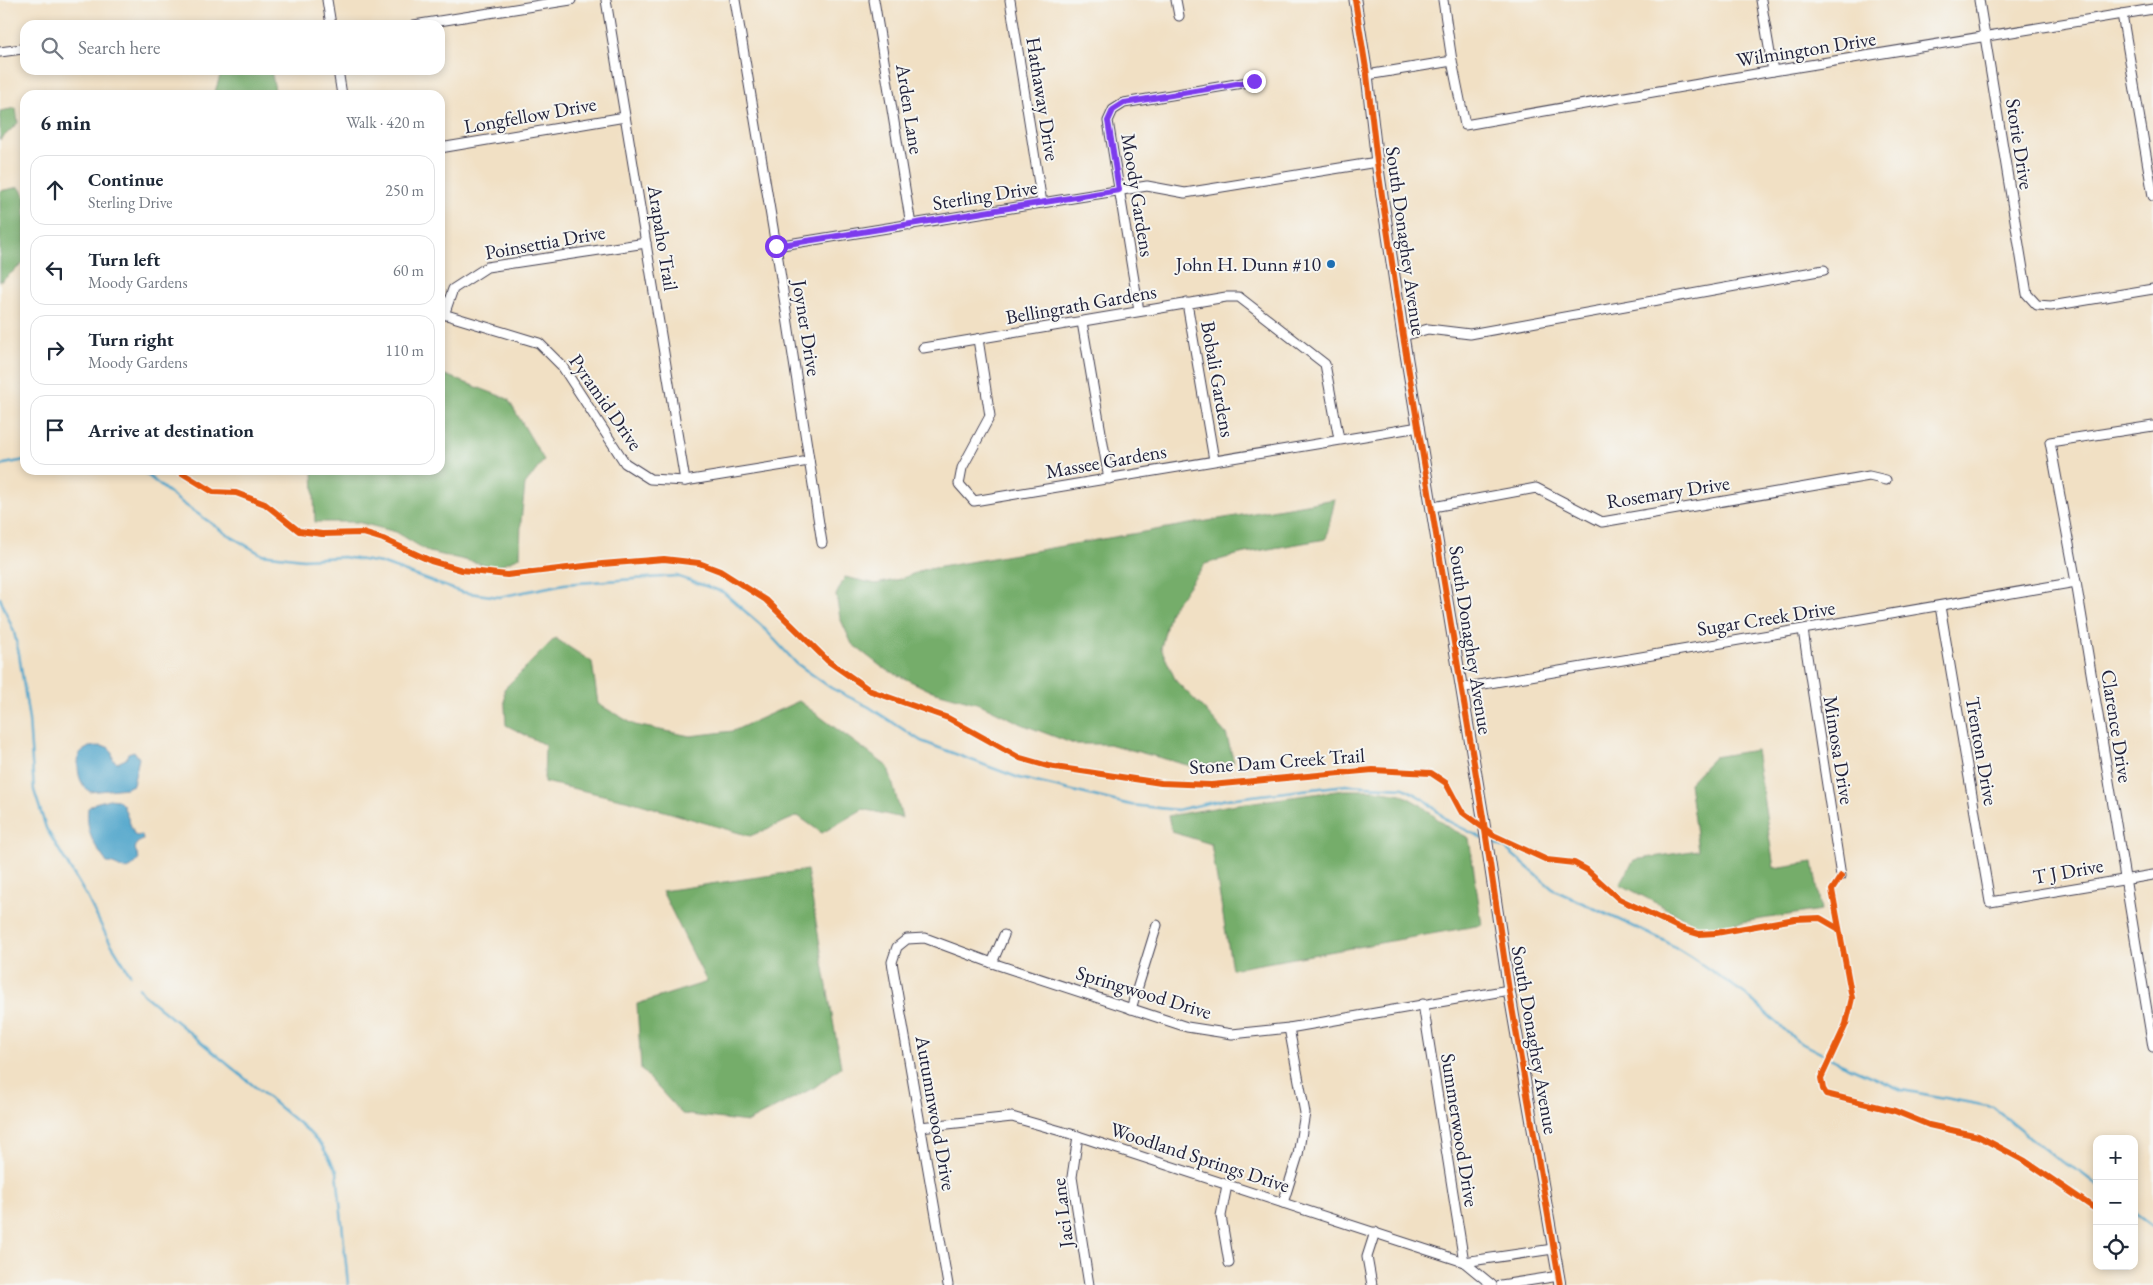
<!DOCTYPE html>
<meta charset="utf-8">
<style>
:root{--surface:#fff;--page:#f6f6f7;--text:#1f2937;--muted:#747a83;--line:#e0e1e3}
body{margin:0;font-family:"EB Garamond",serif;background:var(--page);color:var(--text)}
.controls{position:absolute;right:15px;bottom:15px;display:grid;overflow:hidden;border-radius:10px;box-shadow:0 2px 8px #0003}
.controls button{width:45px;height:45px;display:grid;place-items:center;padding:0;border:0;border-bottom:1px solid var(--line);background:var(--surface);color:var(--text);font:25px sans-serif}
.stop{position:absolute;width:15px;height:15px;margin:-11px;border:4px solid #7c3aed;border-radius:50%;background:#fff}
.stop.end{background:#7c3aed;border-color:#fff;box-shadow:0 1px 5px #0008}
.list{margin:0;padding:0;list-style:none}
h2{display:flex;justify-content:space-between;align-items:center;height:65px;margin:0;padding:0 20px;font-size:21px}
h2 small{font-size:16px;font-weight:400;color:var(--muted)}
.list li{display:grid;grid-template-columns:32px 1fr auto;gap:15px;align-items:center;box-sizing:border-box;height:70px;margin:0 10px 10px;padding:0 10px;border:1px solid var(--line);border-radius:15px}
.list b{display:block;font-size:19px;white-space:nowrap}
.list p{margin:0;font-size:16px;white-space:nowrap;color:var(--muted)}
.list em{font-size:16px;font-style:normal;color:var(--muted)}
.icon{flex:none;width:28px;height:28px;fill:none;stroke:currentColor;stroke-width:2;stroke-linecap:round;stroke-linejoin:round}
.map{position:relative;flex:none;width:2153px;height:1285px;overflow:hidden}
.search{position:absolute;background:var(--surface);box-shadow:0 2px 8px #0003;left:20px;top:20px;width:425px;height:55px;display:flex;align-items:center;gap:12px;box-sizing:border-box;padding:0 18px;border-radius:15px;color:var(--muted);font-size:19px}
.panel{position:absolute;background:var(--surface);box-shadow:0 2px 8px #0003;left:20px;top:90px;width:425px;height:385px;border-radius:15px}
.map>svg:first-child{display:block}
.forest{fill:#75ad6b;stroke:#4c6853}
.water{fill:#4fa5cb;stroke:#386483}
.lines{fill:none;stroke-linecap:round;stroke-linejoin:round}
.stream{stroke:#4fa5cb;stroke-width:2.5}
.minor-casing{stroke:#413e50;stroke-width:11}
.tertiary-casing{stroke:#413e50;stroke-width:13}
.minor{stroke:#fff;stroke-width:9}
.tertiary{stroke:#fff;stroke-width:11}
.cycleway-casing{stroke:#f6f6f2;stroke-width:9}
.cycleway{stroke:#e8590c;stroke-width:6}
.route{stroke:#7c3aed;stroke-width:6}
.poi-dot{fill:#1f6fb2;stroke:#f6f6f2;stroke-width:2}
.labels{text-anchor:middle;stroke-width:4;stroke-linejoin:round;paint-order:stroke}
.street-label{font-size:20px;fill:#22223b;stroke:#f6f6f2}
.poi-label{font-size:20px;fill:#22223b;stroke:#f6f6f2;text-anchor:end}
</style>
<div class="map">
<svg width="2153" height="1285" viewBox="0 0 2153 1285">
<rect width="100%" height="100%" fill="#f6f6f2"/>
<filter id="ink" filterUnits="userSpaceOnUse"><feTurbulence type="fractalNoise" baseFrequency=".02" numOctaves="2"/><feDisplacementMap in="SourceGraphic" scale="10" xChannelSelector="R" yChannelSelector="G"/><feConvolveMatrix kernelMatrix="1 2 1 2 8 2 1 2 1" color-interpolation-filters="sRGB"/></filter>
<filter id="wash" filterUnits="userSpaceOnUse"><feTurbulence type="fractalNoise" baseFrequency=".0096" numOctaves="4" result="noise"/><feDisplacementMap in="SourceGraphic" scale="20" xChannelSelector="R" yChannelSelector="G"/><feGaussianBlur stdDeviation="1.12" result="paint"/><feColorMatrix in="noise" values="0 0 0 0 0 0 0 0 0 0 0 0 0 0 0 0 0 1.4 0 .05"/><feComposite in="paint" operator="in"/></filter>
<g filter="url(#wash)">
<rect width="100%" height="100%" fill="#f1e0c4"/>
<g class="forest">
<polygon points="228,70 271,70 276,95 214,95 221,73"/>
<polygon points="16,108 18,123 0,140 0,111"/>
<polygon points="19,187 25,196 25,262 0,282 0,191"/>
<polygon points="440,373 508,399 544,460 525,485 521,521 520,557 496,567 429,552 396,532 357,522 315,522 313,470 440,470"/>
<polygon points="1335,499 1326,539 1240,554 1205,564 1170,611 1161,648 1176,681 1202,707 1226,734 1234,762 1191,766 1109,744 1074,744 1024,725 980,704 929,690 883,668 852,644 840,618 836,595 845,577 876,584 900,579 923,570"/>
<polygon points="555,638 592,662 598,704 635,725 690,736 733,731 799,701 888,767 902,818 863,809 822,833 798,816 750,836 630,801 544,782 545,745 506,725 504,689"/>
<polygon points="1756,750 1774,868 1813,862 1821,910 1703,928 1620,884 1634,860 1698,850 1689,783 1714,757"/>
<polygon points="1344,790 1375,790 1401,794 1421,805 1446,826 1469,838 1482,925 1232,969 1211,844 1172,832 1168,816 1231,805"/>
<polygon points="807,870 841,1067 815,1087 748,1122 682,1114 641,1069 637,1004 707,982 662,891"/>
</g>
<g class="water">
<path d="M100,746l8,1 4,5 1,7 4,4 9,-4 2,-6 6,-2 5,7 -6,27 -7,3 -36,4c-13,-10 -13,-24 -11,-39l10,-6z"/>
<path d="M109,799l9,1 5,5 11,29 2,2 6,-1 1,5 -6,3 -2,6 4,10c-15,20 -18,4 -32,4 -14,-20 -21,-29 -19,-55l7,-5z"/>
</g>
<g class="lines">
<g class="stream">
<polyline points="0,466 4,464 25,460"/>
<polyline points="141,470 178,500 225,533 261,554 303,559 343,557 381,563 461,592 499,597 564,584 676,576 723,592 762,626 796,663 831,688 869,707 921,741 1019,778 1131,805 1177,810 1227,799 1346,785 1404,788 1425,800 1448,821 1482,838"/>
<polyline points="0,598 14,632 19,654 29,720 34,790 46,828 87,897 107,937 130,974"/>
<polyline points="1491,842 1505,848 1554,890 1665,941 1691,957 1745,994 1797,1041 1838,1062 1902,1090 1993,1107 2054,1157 2080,1172 2097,1185"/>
<polyline points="139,988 143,994 307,1130 322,1146 337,1171 348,1285"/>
<polyline points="2134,1213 2153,1227"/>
</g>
</g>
</g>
<g filter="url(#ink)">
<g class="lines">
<defs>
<g id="minor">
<polyline points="327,0 331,25"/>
<polyline points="606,0 685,481"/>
<polyline points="735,0 776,246 822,543"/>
<polyline points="874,0 911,225"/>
<polyline points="1010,0 1042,203"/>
<polyline points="1176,0 1179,16"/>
<polyline points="1443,0 1452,61 1465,125 1773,71 2153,9"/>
<polyline points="1761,0 1773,71"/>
<polyline points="1979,0 2027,294 2037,305 2051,306 2153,289"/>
<polyline points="2122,14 2153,196"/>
<polyline points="414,25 571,0"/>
<polyline points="0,52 22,49"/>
<polyline points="338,70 342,95"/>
<polyline points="1367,75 1452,61"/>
<polyline points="440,148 625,117"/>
<polyline points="776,246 1147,186 1185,193 1377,162"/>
<polyline points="1187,303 1214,460"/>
<polyline points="1139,311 1108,121 1113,110 1124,103 1254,81"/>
<polyline points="440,313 539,343 562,366 625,463 650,479 685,481 809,461"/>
<polyline points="444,315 453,289 487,267 646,243"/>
<polyline points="1082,322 1109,479"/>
<polyline points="1403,336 1428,329 1470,334 1824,270"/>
<polyline points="978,339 990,416 962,468 959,484 974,501 1419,427"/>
<polyline points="923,348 1226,297 1239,297 1325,364 1339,439"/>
<polyline points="2153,426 2050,442 2076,582 2153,1047"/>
<polyline points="1433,507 1536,488 1602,522 1869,476 1886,480"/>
<polyline points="1940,606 1990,902 2153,875"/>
<polyline points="1803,630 1841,876"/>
<polyline points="1461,688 2076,582"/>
<polyline points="992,963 1004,935"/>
<polyline points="1423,1004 1464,1262"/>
<polyline points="1131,1009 1157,925"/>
<polyline points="920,1127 1012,1117 1078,1136 1464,1262 1492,1285"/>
<polyline points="1078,1136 1072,1177 1089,1285"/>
<polyline points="1227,1185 1221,1216 1229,1263"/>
<polyline points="1283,1203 1298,1155 1305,1113 1289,1028"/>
<polyline points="1464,1262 1553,1249"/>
<polyline points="948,1285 892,962 897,947 907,939 925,938 992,963 1187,1027 1232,1034 1289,1028 1509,990"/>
<polyline points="1372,1285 1367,1257 1375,1232"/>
<polyline points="1501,1285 1559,1276"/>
</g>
<polyline id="tertiary" points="1355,0 1367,75 1377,162 1403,336 1483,817 1509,990 1560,1285"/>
</defs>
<use href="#minor" class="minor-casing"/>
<use href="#tertiary" class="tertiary-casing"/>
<use href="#minor" class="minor"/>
<use href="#tertiary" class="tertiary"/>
<defs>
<g id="cycleway">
<polyline points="1355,0 1367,75 1377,162 1403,336 1483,817 1509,990 1560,1285"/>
<polyline points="177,470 213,492 236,493 265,504 299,531 322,534 363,533 383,539 431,561 462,570 507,575 602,564 664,559 699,563 720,571 766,600 828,661 871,691 948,718 1020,758 1048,766 1161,783 1211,785 1373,770 1431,773 1446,783 1461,811 1493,835 1547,860 1574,863 1587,870 1619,899 1682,929 1699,934 1716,933 1795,919 1820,918 1839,929"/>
<polyline points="1841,876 1832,890 1852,998 1846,1024 1821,1078 1823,1089 1826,1094 1895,1111 1929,1125 1978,1136 2025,1161 2097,1210"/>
</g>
</defs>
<use href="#cycleway" class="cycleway-casing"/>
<use href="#cycleway" class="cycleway"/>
</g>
</g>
<g class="lines" filter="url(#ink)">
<polyline class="route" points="776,246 1119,190 1108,121 1113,110 1124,103 1254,81"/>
</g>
<circle class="poi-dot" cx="1331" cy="264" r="5"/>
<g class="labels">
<g class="street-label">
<text transform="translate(1806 49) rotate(-9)" y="7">Wilmington Drive</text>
<text transform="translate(1043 99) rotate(81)" y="7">Hathaway Drive</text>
<text transform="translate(910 109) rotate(81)" y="7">Arden Lane</text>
<text transform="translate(530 115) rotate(-10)" y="7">Longfellow Drive</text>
<text transform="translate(2020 144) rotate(81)" y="7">Storie Drive</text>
<text transform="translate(985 195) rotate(-9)" y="7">Sterling Drive</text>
<text transform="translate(1138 195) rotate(81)" y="7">Moody Gardens</text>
<text transform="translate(663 238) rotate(81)" y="7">Arapaho Trail</text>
<text transform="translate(1406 241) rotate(82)" y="7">South Donaghey Avenue</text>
<text transform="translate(545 242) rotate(-10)" y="7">Poinsettia Drive</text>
<text transform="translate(1081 304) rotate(-10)" y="7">Bellingrath Gardens</text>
<text transform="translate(807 328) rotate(81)" y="7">Joyner Drive</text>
<text transform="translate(1218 379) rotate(80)" y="7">Bobali Gardens</text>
<text transform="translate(606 402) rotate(55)" y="7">Pyramid Drive</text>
<text transform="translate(1106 461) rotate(-10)" y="7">Massee Gardens</text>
<text transform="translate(1668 492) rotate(-9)" y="7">Rosemary Drive</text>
<text transform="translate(1766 618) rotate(-9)" y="7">Sugar Creek Drive</text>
<text transform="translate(1471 640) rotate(81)" y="7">South Donaghey Avenue</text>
<text transform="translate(2117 726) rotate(81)" y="7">Clarence Drive</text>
<text transform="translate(1839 750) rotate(81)" y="7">Mimosa Drive</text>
<text transform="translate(1982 751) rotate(80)" y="7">Trenton Drive</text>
<text transform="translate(1277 761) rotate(-4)" y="7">Stone Dam Creek Trail</text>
<text transform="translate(2068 871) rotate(-10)" y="7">T J Drive</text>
<text transform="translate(1144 992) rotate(17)" y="7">Springwood Drive</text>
<text transform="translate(1535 1040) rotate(80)" y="7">South Donaghey Avenue</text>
<text transform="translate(936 1113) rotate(80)" y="7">Autumnwood Drive</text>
<text transform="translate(1460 1130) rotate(81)" y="7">Summerwood Drive</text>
<text transform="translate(1200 1157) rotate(18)" y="7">Woodland Springs Drive</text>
<text transform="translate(1062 1213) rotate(-97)" y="7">Jaci Lane</text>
</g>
<g class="poi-label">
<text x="1321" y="271">John H. Dunn #10</text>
</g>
</g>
</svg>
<div class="controls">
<button>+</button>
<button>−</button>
<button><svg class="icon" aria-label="locate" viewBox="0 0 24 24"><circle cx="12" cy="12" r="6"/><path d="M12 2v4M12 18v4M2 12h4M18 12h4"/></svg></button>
</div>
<div class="stop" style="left:776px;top:246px"></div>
<div class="stop end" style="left:1254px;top:81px"></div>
<div class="search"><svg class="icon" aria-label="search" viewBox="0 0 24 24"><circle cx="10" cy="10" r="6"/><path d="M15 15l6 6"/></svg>Search here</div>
<section class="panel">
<h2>6 min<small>Walk · 420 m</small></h2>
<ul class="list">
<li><svg class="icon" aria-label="ahead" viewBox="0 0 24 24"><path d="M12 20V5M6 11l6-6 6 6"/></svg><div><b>Continue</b><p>Sterling Drive</p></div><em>250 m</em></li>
<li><svg class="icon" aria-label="left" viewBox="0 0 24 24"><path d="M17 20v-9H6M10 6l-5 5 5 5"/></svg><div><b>Turn left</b><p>Moody Gardens</p></div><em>60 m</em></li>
<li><svg class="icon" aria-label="right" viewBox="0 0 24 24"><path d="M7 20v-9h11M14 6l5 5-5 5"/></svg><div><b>Turn right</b><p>Moody Gardens</p></div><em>110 m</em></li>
<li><svg class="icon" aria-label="arrive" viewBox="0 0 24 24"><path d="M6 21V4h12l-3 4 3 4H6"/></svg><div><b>Arrive at destination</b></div></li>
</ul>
</section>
</div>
